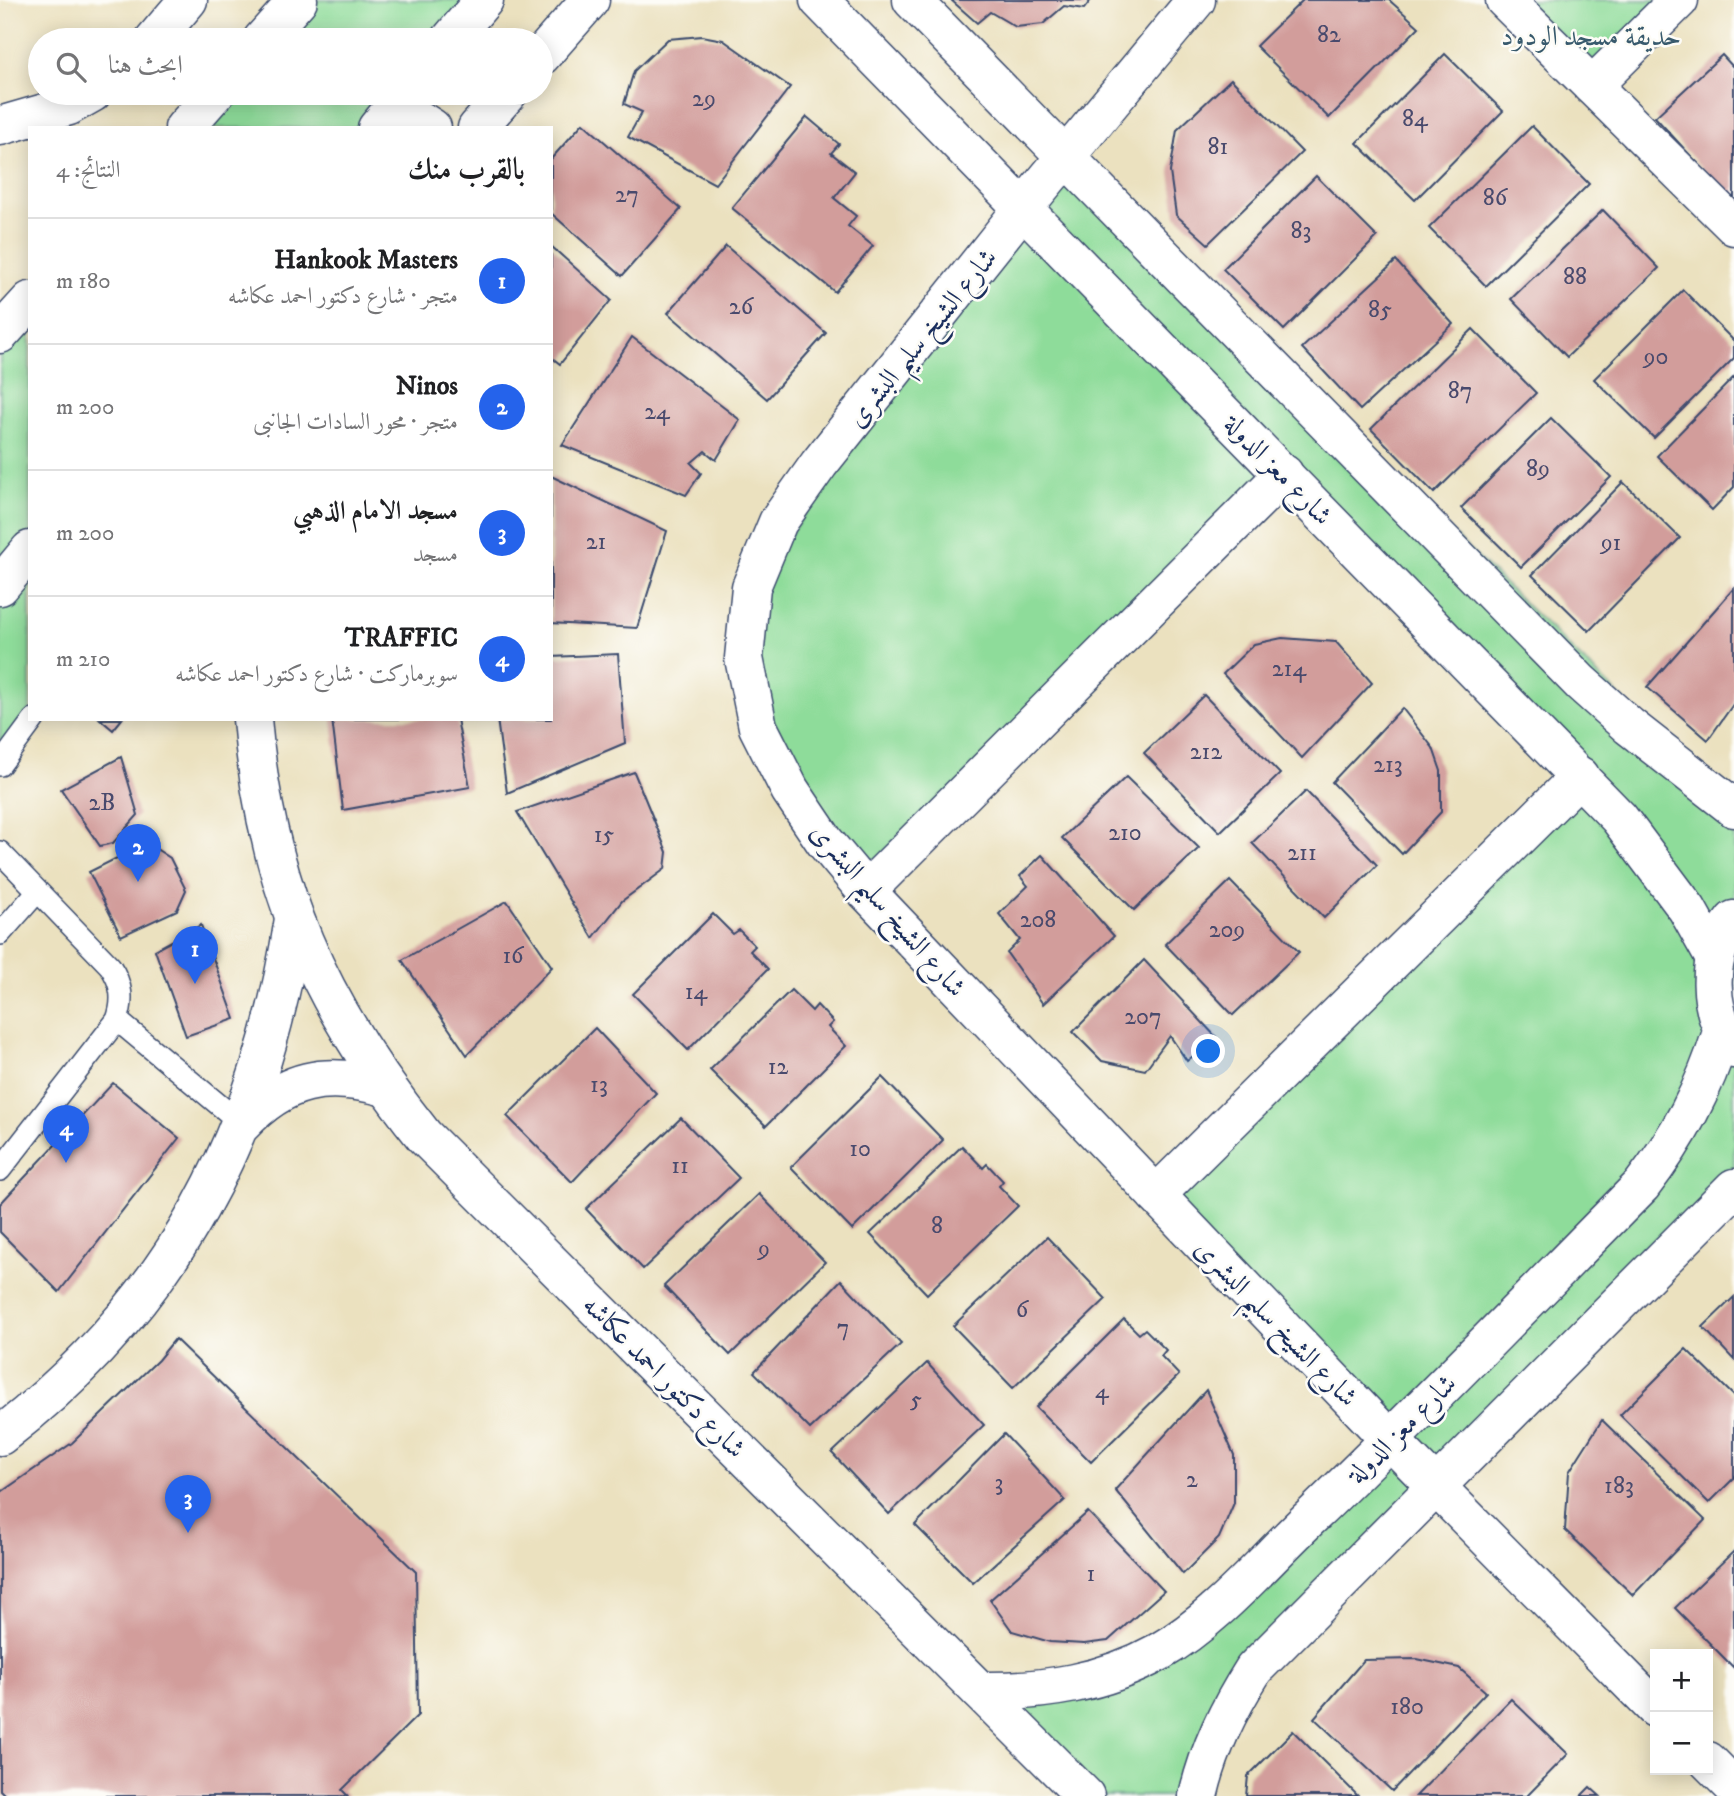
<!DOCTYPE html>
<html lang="ar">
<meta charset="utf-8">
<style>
:root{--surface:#fff;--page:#f6f6f6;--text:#202124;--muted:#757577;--line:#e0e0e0;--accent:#2563eb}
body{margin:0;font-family:"IM FELL DW Pica",Amiri,serif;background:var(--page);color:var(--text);direction:rtl}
.controls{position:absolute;right:21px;bottom:21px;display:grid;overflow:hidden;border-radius:0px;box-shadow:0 4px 18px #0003}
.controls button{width:63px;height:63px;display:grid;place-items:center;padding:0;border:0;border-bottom:2px solid var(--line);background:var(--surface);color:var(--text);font:35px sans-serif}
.you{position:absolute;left:1209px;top:1052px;width:24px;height:24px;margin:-18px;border:5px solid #fff;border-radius:50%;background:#1a73e8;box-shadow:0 0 0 10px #1a73e833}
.badge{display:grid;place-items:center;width:46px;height:46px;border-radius:50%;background:var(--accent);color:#fff;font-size:23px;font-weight:700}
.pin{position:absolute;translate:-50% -58px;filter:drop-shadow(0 2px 4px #0008)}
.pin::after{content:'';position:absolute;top:37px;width:24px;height:21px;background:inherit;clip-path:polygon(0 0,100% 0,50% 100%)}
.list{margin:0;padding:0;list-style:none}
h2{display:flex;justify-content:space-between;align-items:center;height:91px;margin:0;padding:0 28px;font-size:30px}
h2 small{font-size:23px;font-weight:400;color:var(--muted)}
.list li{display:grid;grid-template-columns:46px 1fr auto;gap:21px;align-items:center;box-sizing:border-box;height:126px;padding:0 28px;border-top:2px solid var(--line)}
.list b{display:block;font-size:26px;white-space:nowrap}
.list p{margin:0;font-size:23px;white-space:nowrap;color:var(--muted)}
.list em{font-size:23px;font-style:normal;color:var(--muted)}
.icon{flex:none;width:38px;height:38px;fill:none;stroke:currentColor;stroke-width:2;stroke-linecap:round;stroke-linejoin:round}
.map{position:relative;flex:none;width:1734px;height:1796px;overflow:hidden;direction:ltr}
.search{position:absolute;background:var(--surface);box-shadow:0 4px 18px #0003;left:28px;top:28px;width:525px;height:77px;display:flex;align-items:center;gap:18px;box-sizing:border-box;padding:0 24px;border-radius:38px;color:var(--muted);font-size:26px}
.panel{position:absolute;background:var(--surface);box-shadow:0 4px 18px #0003;left:28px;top:126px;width:525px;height:595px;border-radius:0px;direction:rtl}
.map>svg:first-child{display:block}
.green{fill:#8edc9a;stroke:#54867c;stroke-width:2}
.building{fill:#d29d9b}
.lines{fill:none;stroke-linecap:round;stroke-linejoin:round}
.lane-casing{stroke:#3a4a6d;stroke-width:24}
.street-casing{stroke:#3a4a6d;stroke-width:41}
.secondary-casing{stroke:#3a4a6d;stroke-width:41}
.primary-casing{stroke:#3a4a6d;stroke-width:41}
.lane{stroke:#fff;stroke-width:21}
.street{stroke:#fff;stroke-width:38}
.secondary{stroke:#fff;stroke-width:38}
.primary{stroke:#fff;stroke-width:38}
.labels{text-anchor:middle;stroke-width:5;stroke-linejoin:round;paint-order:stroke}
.number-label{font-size:24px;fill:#494a6d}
.park-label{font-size:28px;fill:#385a6d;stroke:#fdfcf7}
.street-label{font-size:28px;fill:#1b2f5e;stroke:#fdfcf7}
</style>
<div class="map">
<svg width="1734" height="1796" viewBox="0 0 1734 1796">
<rect width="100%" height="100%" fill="#fdfcf7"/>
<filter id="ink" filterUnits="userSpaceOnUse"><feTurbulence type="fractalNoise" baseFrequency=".0143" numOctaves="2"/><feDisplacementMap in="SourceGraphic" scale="14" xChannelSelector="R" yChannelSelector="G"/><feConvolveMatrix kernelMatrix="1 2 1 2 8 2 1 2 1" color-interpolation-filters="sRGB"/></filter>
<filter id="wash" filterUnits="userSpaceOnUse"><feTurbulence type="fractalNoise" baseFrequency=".00686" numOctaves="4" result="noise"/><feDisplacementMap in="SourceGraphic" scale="28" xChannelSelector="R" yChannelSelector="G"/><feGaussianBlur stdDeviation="1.57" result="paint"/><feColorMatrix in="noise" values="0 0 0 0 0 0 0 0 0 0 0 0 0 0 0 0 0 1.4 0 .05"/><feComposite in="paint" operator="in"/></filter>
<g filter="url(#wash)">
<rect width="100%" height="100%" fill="#ebe1bf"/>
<g class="green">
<polygon points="289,0 484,0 450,40 254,40"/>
<polygon points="1505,0 1679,0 1592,86"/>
<polygon points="208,93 406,93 432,128 178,128"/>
<polygon points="1066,156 1734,808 1734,1188 1254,1669 1198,1796 1085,1796 980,1691 1116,1672 1390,1440 1156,1195 1580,776 1284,474 866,891 758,727 751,587"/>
<polygon points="30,297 30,719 0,765 0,332"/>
</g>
<g id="blocks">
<g class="building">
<polygon points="951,0 1091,0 1084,9 1064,6 1043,24 1016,27 990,12 977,23"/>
<polygon points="1303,0 1389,0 1419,27 1329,118 1256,46"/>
<polygon points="702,36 723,40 790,87 715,184 628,137 642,112 624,104 634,71 668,39"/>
<polygon points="1445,54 1503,111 1415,200 1357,143"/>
<polygon points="1722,55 1734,68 1734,203 1655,117"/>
<polygon points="1231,79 1302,152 1208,244 1176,215 1170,172 1177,130"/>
<polygon points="807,117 839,144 831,153 855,172 834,198 856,216 848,226 873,246 835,292 732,208"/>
<polygon points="583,123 681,209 622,276 551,213 551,159"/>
<polygon points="1532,126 1589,184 1486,286 1429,228"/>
<polygon points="1316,176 1377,237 1284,330 1223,269"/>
<polygon points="1603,210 1659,268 1567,357 1511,299"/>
<polygon points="551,246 611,300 560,364 551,357"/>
<polygon points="726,246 826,333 767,399 668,313"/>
<polygon points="1396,261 1453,324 1360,410 1302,348"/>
<polygon points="1683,290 1734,341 1734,358 1654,438 1594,379"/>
<polygon points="1473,329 1536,393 1434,493 1371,429"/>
<polygon points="632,337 740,420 716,460 705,451 691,463 701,473 686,495 562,445"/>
<polygon points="1734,377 1734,487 1712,510 1657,456"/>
<polygon points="1551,418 1611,477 1521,567 1461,508"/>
<polygon points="551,476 667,531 637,628 551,623"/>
<polygon points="1623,482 1680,538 1589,631 1532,575"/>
<polygon points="1734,588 1734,703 1708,740 1647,687"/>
<polygon points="1282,638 1336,642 1372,683 1302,758 1223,674 1254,644"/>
<polygon points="618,654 625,743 507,793 497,719 551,719 551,657"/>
<polygon points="1204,695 1280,774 1220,832 1144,753"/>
<polygon points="1402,708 1433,748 1441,771 1441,812 1402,854 1332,782"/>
<polygon points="100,719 122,719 113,730"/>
<polygon points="332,719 457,719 470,787 343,810"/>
<polygon points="121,757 138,815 113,843 100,846 61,789"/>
<polygon points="634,772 667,852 665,869 622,901 593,938 517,812"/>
<polygon points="1126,777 1199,848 1134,910 1062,838"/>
<polygon points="1306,791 1377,865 1324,918 1252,843"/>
<polygon points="147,843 170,858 186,890 177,910 121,936 89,872"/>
<polygon points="1042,855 1114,936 1043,1004 1007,953 1020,940 999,914 1028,886 1020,876"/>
<polygon points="1230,881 1299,952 1233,1015 1165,944"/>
<polygon points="507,901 552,967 467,1055 402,960"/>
<polygon points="713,914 733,934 739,930 755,946 750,951 768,969 688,1050 633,994"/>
<polygon points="201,925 235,1019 186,1036 155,950"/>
<polygon points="1144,960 1216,1037 1187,1061 1170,1036 1145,1070 1102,1061 1073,1032"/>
<polygon points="791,990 812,1011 817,1005 833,1022 828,1027 846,1046 766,1126 710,1070"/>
<polygon points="595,1028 656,1093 572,1182 507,1116"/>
<polygon points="882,1077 943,1140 852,1230 791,1167"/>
<polygon points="113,1083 179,1138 59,1292 0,1232 0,1204"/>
<polygon points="681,1118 739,1178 643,1269 586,1209"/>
<polygon points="962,1146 983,1168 987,1164 1003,1181 999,1186 1018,1206 927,1294 870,1234"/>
<polygon points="759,1194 825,1262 730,1355 664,1286"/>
<polygon points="1047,1237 1106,1299 1013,1388 953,1326"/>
<polygon points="841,1280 901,1344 810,1429 754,1372"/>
<polygon points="1734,1297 1734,1360 1703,1327"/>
<polygon points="1124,1319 1139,1334 1145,1329 1166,1350 1161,1356 1179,1375 1091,1462 1036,1407"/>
<polygon points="175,1339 416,1572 418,1715 342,1790 348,1796 6,1796 0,1790 0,1493 72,1443 158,1360"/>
<polygon points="1686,1349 1734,1396 1734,1478 1709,1503 1620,1415"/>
<polygon points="927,1363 984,1425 889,1514 832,1453"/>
<polygon points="1206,1390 1234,1455 1234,1503 1219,1538 1183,1574 1115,1490"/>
<polygon points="1602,1420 1705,1520 1633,1595 1565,1530 1569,1472"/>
<polygon points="1004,1434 1065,1500 973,1583 915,1525"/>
<polygon points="1088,1512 1164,1591 1108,1641 1084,1644 1050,1642 1012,1631 990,1600"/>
<polygon points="1734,1551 1734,1668 1675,1608"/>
<polygon points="1417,1659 1459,1668 1486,1692 1392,1791 1314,1718 1364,1660"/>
<polygon points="1511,1699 1568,1754 1527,1796 1416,1796"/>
<polygon points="1293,1731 1358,1796 1246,1796 1248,1776"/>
<polygon points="1590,1787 1600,1796 1581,1796"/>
</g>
</g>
</g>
<g filter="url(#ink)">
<use href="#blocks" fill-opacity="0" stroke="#3a4a6d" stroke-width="2"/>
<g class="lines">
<defs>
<g id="lane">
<polyline points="0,765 34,719"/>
<path d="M0,852l110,114c12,18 14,34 7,54l-117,150"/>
<polyline points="0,934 37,892"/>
<polyline points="117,1020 242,1124"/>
</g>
<g id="street">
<polyline points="819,0 1619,818 1687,909 1715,959"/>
<polyline points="912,0 1581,683 1629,726 1734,808"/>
<polyline points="1196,0 1023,208 819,464 778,522 751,587 744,658 758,727 790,790 825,842 866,891 1390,1440 1655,1708"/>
<polyline points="1505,0 1734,226"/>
<polyline points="1592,86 1679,0"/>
<polyline points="866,891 1284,474"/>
<path d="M1734,920c-30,37 -27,91 0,129"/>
<polyline points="1156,1195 1580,776"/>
<path d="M980,1691c63,1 123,-8 179,-39 58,-33 105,-91 154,-137 112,-108 220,-220 329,-330 37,-48 62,-95 80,-153"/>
<polyline points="1708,1761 1734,1787"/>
<path d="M1198,1796c11,-47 30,-86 56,-127l480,-481"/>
</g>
<g id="secondary">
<polyline points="154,40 188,0"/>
<polyline points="541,56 590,0"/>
<polyline points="0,126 69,106 92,93"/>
<polyline points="477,128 508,93"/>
<path d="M252,719c14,168 68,287 172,417l661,660"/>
<path d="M242,1124c43,-46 83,-53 143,-37"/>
<path d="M0,1436c174,-134 261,-302 294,-517"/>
</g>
<g id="primary">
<polyline points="262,40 298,0"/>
<polyline points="450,40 484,0"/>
<polyline points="396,105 432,128"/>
<polyline points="184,128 215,93"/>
<polyline points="377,128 406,93"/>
<polyline points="0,334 30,301"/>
<polyline points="0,586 30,550"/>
</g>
</defs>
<use href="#lane" class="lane-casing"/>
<use href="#street" class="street-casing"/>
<use href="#secondary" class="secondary-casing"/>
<use href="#primary" class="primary-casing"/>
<use href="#lane" class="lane"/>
<use href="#street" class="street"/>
<use href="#secondary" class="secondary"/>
<use href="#primary" class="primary"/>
</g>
</g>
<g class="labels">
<g class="number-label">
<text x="1329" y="42">82</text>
<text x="704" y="106">29</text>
<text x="1415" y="126">84</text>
<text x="1218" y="154">81</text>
<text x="627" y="202">27</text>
<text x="1495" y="205">86</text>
<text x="1301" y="238">83</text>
<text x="1575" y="284">88</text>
<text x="741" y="314">26</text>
<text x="1380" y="317">85</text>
<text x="1656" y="364">90</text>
<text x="1460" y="398">87</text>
<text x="657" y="419">24</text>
<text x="1538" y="476">89</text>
<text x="596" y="549">21</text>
<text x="1611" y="550">91</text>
<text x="1289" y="676">214</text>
<text x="1206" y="759">212</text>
<text x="1388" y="772">213</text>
<text x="102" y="810">2B</text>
<text x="1125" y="840">210</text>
<text x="604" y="842">15</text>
<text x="1302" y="860">211</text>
<text x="1038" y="927">208</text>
<text x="1227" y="937">209</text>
<text x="513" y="963">16</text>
<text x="696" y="999">14</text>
<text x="1143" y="1024">207</text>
<text x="778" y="1074">12</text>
<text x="599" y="1092">13</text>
<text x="860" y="1156">10</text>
<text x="680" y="1173">11</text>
<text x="937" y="1233">8</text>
<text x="764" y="1256">9</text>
<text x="1022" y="1317">6</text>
<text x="843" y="1335">7</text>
<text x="1102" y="1398">4</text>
<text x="916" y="1407">5</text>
<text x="1192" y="1487">2</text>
<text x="999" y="1490">3</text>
<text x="1619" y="1493">183</text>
<text x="1091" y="1581">1</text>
<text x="1407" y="1714">180</text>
</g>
<g class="park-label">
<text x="1591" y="45">حديقة مسجد الودود</text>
</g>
<g class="street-label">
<text transform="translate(921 337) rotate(-51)" y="10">شارع الشيخ سليم البشرى</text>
<text transform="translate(1279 469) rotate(46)" y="10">شارع معز الدولة</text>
<text transform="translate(889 909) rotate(49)" y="10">شارع الشيخ سليم البشرى</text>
<text transform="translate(1277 1322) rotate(46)" y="10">شارع الشيخ سليم البشرى</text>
<text transform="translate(665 1376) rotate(45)" y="10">شارع دكتور احمد عكاشه</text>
<text transform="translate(1401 1428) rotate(-45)" y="10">شارع معز الدولة</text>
</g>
</g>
</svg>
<div class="controls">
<button>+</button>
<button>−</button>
</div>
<div class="you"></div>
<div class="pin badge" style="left:195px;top:984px">1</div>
<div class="pin badge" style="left:138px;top:882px">2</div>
<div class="pin badge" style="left:188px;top:1533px">3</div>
<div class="pin badge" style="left:66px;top:1163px">4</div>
<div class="search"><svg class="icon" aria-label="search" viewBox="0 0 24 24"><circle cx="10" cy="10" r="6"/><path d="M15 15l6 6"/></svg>ابحث هنا</div>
<section class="panel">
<h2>بالقرب منك<small>النتائج: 4</small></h2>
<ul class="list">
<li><span class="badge">1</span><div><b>Hankook Masters</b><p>متجر · شارع دكتور احمد عكاشه</p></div><em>180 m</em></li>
<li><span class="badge">2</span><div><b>Ninos</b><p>متجر · محور السادات الجانبى</p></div><em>200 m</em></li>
<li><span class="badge">3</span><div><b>مسجد الامام الذهبي</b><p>مسجد</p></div><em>200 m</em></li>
<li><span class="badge">4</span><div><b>TRAFFIC</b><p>سوبرماركت · شارع دكتور احمد عكاشه</p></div><em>210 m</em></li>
</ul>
</section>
</div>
